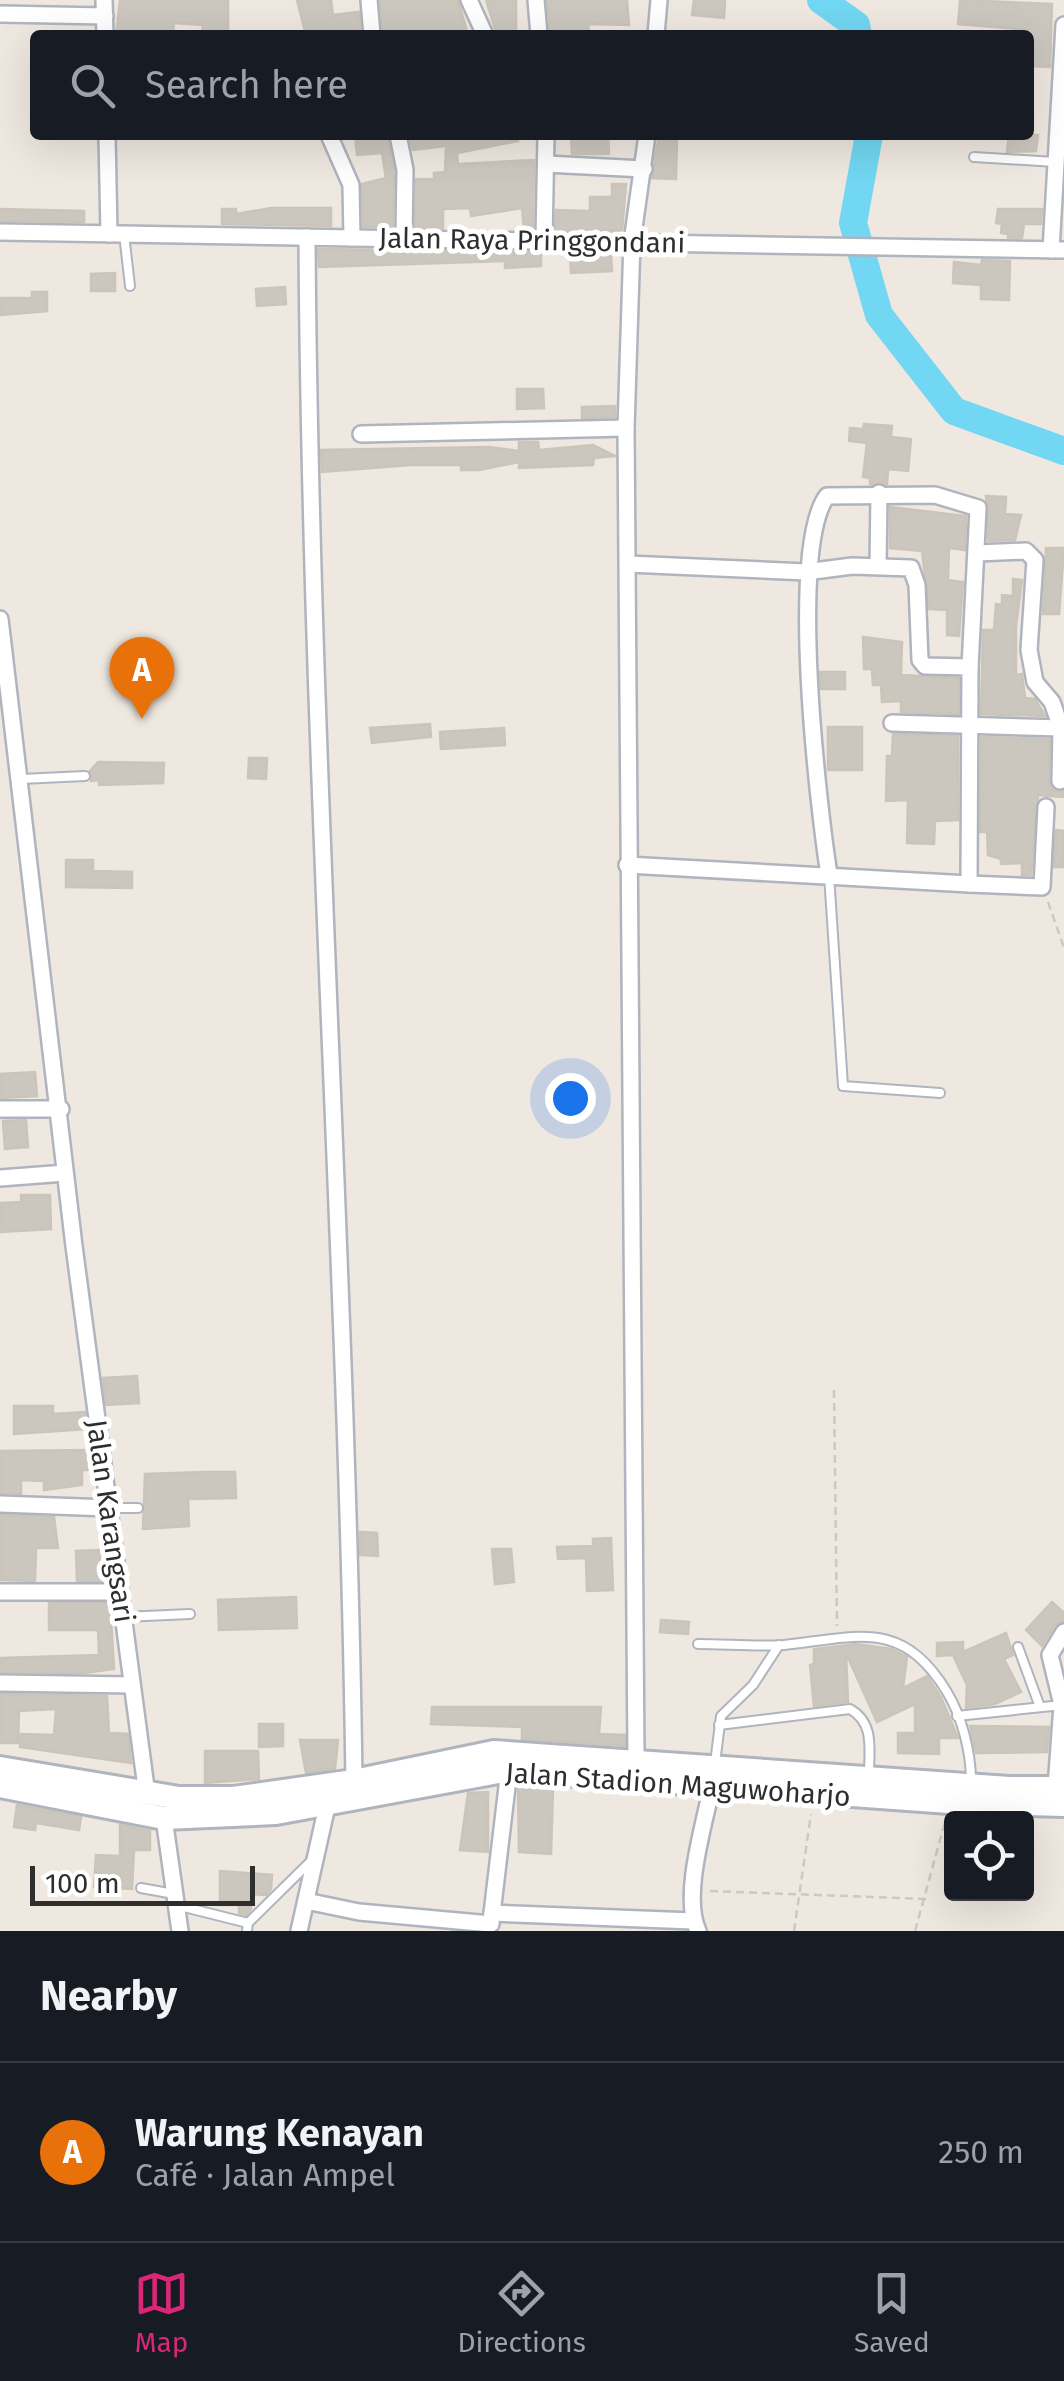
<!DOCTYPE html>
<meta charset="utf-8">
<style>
:root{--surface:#171b24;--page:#20242c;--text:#f1f3f6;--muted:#9ea1a6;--line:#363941;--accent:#db2777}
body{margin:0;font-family:"Fira Sans",sans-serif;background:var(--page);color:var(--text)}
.controls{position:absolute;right:30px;bottom:30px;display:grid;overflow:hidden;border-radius:10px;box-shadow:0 10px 40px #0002}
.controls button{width:90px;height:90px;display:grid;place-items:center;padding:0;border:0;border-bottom:2px solid var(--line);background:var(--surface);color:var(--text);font:50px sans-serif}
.scale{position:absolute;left:30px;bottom:25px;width:225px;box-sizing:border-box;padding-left:10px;border:5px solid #2e2e2e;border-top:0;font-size:28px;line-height:35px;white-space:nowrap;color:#2e2e2e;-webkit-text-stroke:8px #fff;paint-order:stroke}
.you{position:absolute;left:570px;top:1098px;width:35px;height:35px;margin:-25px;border:8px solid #fff;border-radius:50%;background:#1a73e8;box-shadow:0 0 0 15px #1a73e833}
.badge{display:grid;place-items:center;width:65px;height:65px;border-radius:50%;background:var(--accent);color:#fff;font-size:32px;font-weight:700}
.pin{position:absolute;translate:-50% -82px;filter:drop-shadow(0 2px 5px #0008)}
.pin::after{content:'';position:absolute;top:52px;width:35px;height:30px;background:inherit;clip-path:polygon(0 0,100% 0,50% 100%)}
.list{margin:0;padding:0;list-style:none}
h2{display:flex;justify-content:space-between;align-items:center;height:130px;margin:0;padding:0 40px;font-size:42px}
h2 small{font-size:32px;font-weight:400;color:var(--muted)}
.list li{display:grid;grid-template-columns:65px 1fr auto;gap:30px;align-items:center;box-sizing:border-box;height:180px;padding:0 40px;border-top:2px solid var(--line)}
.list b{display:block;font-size:38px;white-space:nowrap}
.list p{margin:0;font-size:32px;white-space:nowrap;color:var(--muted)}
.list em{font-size:32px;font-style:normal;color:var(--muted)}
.icon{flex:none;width:55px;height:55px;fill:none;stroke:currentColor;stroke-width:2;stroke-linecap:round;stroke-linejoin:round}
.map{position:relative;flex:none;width:1064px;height:1931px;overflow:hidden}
.search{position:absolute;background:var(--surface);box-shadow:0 10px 40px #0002;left:30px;right:30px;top:30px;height:110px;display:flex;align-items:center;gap:25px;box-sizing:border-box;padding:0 35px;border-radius:10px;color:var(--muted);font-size:38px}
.sheet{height:310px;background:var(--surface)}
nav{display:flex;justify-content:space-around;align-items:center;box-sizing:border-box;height:140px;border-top:2px solid var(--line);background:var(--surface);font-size:28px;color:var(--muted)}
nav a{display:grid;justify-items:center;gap:5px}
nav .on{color:var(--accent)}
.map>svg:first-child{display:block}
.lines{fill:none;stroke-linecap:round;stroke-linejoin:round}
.river{stroke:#72d7f2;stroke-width:28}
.building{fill:#cbc6be;stroke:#cbc4b9;stroke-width:2.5}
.service-casing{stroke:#b0b4be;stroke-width:12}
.minor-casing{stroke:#b0b4be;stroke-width:20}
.secondary-casing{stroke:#b0b4be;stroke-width:28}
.path{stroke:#c9c9c9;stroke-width:2.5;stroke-dasharray:8 5;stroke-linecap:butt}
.service{stroke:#fff;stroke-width:8}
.minor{stroke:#fff;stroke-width:15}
.secondary{stroke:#fff;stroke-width:22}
.labels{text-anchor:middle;stroke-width:10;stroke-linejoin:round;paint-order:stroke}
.street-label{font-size:28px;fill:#2e2e2e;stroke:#fff}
</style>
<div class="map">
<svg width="1064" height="1931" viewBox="0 0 1064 1931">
<rect width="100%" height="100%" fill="#efe8e0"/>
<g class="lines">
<g class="river">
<polyline points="821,0 856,25 858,35"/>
<polyline points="869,135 853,223 879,315 954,411 1064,451"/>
</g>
</g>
<g class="building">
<polygon points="120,0 228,0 228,35 202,35 203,25 174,23 173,35 116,35"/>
<polygon points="297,0 331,0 333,15 359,12 361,35 306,35"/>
<polygon points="380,0 458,0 468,35 383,35"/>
<polygon points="486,0 516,0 516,32 496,32"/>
<polygon points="547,0 627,0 629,25 588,24 589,34 550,34"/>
<polygon points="694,0 725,1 724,18 692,15"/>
<polygon points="960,0 1052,4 1050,67 1029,66 1029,30 958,24"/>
<polygon points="355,135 387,135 394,171 393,227 363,227 362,184 386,178 382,153 357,155"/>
<polygon points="409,135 517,135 518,141 457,153 458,164 534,160 533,230 524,230 522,208 471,216 470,208 443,209 443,228 415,228 416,179 434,179 434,173 445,172 446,146 413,150"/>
<polygon points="571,135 608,135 609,154 572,154"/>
<polygon points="1009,135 1038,135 1036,151 1007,152"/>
<polygon points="658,141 677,141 676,179 652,178"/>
<polygon points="612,184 626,184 622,231 555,230 556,210 590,211 590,197 612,197"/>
<polygon points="271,208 331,208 331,226 222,224 222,209 236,209 236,214"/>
<polygon points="0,209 84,211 84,222 0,221"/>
<polygon points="998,209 1042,209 1041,224 1024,224 1022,238 1008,238 1008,234 1001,233 1002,224 996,223"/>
<polygon points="318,249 541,252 541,266 505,268 505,261 319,267"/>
<polygon points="570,253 611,254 612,271 571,273"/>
<polygon points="982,260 1010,261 1009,300 981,299 981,285 953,283 954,262 981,265"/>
<polygon points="115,273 115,291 91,291 91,274"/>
<polygon points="285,287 286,304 257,306 256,289"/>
<polygon points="32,292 47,292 47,311 0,315 0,298 32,298"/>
<polygon points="517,389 543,389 544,408 517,409"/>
<polygon points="615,406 615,417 582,418 582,407"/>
<polygon points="864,424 892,426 891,437 911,439 908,471 888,469 887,484 870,484 870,478 863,477 867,443 849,441 850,428 863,429"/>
<polygon points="519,442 538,442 539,450 593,445 615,456 594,458 593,465 519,468 519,462 479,470 461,470 461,465 411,465 322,472 321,450 489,447 519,451"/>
<polygon points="986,496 1006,497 1005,514 1021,515 1015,540 988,541"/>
<polygon points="890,507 966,516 965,550 949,548 948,580 963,582 959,636 947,635 947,610 929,609 922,551 890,548"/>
<polygon points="1046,548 1064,548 1059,614 1043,614"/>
<polygon points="1013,579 1022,580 1016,626 1016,675 1022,674 1025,698 1035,699 1045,716 981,714 983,630 994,630 996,604 1002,605 1002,595 1013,596"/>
<polygon points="863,637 902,642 901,675 959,678 959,714 901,712 901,701 882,702 881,685 873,685 872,669 864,669"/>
<polygon points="820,672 845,672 845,689 821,689"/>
<polygon points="430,724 431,737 372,743 370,728"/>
<rect x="828" y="727" width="34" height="43"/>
<polygon points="504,728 505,745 441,749 440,732"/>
<polygon points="893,734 958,736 958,820 935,821 934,844 907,843 908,800 886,801 887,756 892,756"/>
<polygon points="981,737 1050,739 1049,782 1053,790 1064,791 1064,797 1038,795 1031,875 1022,875 1022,863 1001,864 1001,859 988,855 987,832 980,832"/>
<polygon points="249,758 267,758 266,779 248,778"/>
<polygon points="98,762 164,763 163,783 99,785 99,780 91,781 90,771"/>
<polygon points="1056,830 1064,831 1064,867 1054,867"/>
<polygon points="66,860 93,860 93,871 132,872 132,888 66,887"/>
<polygon points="35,1072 37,1096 0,1098 0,1074"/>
<polygon points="26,1120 28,1147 5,1149 3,1121"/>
<polygon points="21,1195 50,1195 51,1229 0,1232 0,1203 21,1202"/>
<polygon points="137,1376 139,1403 106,1405 103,1378"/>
<polygon points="14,1406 53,1406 53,1414 85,1412 87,1429 14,1434"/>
<polygon points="90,1450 90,1470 82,1470 82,1485 44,1490 44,1481 21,1480 21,1494 0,1493 0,1451"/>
<polygon points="206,1472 235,1472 236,1498 188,1499 189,1526 143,1529 145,1474"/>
<polygon points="0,1515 54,1517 58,1548 36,1548 35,1581 0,1580"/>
<polygon points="360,1532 377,1533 378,1556 360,1555"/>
<polygon points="611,1538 613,1590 587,1591 586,1558 558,1559 557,1547 593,1546 593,1539"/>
<polygon points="492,1549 511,1549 514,1582 495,1584"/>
<polygon points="101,1550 102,1581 77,1581 76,1551"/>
<polygon points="296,1597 297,1628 219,1630 218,1600"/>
<polygon points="1052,1602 1064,1613 1064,1621 1055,1625 1042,1646 1026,1630"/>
<polygon points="49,1603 110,1603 114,1669 84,1673 0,1672 0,1658 99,1655 98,1630 49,1630"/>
<polygon points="661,1620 689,1622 688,1634 660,1632"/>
<polygon points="1006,1633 1013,1655 1004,1659 1021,1692 995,1704 966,1708 967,1685 953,1655 937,1656 937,1643 963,1642 963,1652"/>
<polygon points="856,1644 891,1649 907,1657 903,1688 927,1676 941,1697 958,1738 939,1738 939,1754 898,1753 898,1733 915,1733 915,1704 877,1722 846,1653 848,1702 814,1706 810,1665 814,1664 814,1649"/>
<polygon points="0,1694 107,1696 109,1733 128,1734 131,1763 20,1747 21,1734 54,1735 56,1709 19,1711 18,1743 0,1743"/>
<polygon points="432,1707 601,1707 599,1734 625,1735 625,1746 522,1739 522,1727 431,1724"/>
<polygon points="259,1724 283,1724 283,1746 259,1747"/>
<polygon points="970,1726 1049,1727 1047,1752 976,1753"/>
<polygon points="300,1740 338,1740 335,1769 306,1773"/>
<polygon points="205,1751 258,1751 259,1779 205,1783"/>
<polygon points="518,1786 553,1788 551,1854 519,1852"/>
<polygon points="488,1792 488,1852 460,1850 468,1793"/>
<polygon points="17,1805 81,1817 79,1830 36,1823 35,1830 14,1827"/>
<polygon points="120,1825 150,1831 150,1850 134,1850 132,1889 94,1887 96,1855 120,1856"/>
<polygon points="220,1871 272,1875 271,1889 266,1895 251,1894 251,1909 246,1915 239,1913 239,1905 220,1905"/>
</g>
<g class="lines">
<defs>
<g id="service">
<polyline points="974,157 1055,162"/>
<polyline points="124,234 130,286"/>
<polyline points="21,779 85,776"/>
<polyline points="829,875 843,1086 940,1093"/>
<polyline points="109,1508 138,1508"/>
<polyline points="123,1617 190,1614"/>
<path d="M698,1644c28,0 58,3 86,1 74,-8 118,-27 163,47 15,25 24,60 24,89"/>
<polyline points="1018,1647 1040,1707"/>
<polyline points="957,1716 1062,1705"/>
<path d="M719,1725l131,-16c25,14 19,41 19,65"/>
<polyline points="715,1763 721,1716 753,1685 779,1645"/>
<polyline points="141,1888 174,1894"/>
<polyline points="176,1905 248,1923 247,1931"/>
<polyline points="248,1923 312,1860"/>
</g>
<g id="minor">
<polyline points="104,0 105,35"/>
<polyline points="369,0 372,35"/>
<polyline points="469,0 485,35"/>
<polyline points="536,0 539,35"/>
<polyline points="0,14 105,16"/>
<polyline points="656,35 659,0"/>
<polyline points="107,135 109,234"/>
<polyline points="329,135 351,185 352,238"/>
<polyline points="398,135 405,170 404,237"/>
<polyline points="546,164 644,169"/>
<polyline points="0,232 1064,250"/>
<path d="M307,237c3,515 40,1029 47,1544"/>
<polyline points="544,240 546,135"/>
<polyline points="1051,250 1064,25"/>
<polyline points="361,434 626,428"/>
<polyline points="977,553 1026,551 1035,560 1029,650 1035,682 1052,702 1061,728 1060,781"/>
<polyline points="878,566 879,493"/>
<polyline points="0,619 74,1246 147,1795"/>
<polyline points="892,723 1061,728"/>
<polyline points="627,865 969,884 970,667 925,666 920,660 917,585 911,568 852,566 806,572 628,564"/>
<path d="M829,875c-11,-71 -41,-327 -2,-379l108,-1 43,13 -8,159"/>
<polyline points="969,884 1042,887 1046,807"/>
<polyline points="0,1109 61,1109"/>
<polyline points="0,1178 65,1173"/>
<polyline points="0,1504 109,1508"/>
<polyline points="0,1592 120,1592"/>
<polyline points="0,1683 132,1685"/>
<polyline points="636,1759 626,428 632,242 647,135"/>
<polyline points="1056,1788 1062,1705 1050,1655 1064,1632"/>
<polyline points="164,1818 180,1931"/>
<polyline points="306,1901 359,1912 491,1924"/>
<polyline points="492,1913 693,1921"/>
<polyline points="491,1922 509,1770"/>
<polyline points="299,1931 327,1806"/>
<path d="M698,1931c-17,-37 8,-111 15,-151"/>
</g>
<g id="secondary">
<polyline points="0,1768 179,1798 233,1798 354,1781 494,1752 1009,1788 1064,1788"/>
<polyline points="0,1786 164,1818 276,1813 509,1770 949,1802 1064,1805"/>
</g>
</defs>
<use href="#service" class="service-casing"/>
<use href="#minor" class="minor-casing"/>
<use href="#secondary" class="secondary-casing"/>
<g class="path">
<polyline points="1048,902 1064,948"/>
<polyline points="834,1390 837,1626"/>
<polyline points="710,1891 926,1899"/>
<polyline points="794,1931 811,1814"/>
<polyline points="915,1931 945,1822"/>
</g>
<use href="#service" class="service"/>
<use href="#minor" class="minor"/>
<use href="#secondary" class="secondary"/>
</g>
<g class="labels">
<g class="street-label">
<text transform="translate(532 240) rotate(1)" y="10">Jalan Raya Pringgondani</text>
<text transform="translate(111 1521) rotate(82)" y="10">Jalan Karangsari</text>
<text transform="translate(678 1784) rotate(4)" y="10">Jalan Stadion Maguwoharjo</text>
</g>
</g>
</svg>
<div class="controls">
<button><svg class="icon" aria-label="locate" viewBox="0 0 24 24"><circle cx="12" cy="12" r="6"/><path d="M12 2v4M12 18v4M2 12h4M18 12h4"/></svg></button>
</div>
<div class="scale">100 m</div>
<div class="you"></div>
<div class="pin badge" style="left:142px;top:719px;background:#e8710a">A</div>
<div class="search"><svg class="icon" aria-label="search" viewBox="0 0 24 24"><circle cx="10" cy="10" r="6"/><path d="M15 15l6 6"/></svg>Search here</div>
</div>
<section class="sheet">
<h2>Nearby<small></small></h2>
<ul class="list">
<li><span class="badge" style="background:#e8710a">A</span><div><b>Warung Kenayan</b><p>Café · Jalan Ampel</p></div><em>250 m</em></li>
</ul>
</section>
<nav>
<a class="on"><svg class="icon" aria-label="map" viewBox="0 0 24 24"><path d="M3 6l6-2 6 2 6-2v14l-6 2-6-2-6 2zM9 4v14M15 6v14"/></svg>Map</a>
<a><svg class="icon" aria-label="directions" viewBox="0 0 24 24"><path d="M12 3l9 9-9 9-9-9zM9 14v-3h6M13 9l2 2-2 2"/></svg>Directions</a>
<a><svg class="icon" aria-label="saved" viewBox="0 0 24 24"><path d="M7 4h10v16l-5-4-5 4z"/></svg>Saved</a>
</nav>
